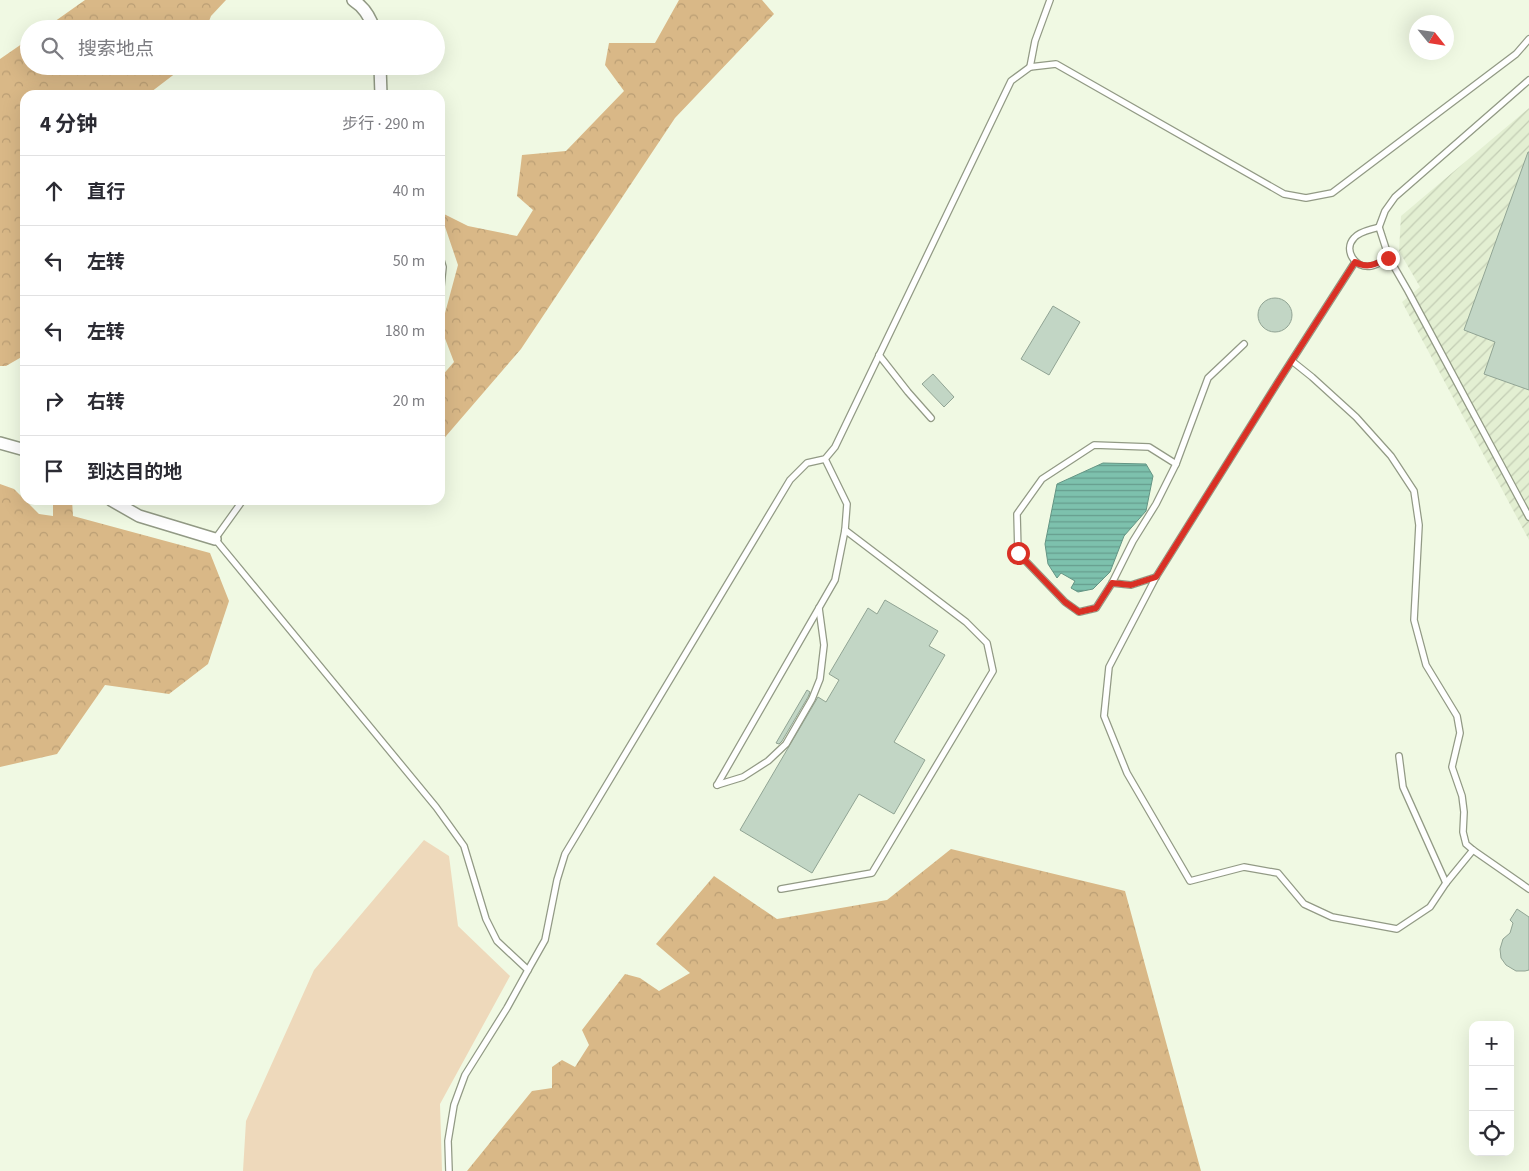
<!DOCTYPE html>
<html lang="zh">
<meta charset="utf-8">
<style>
:root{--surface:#fff;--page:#f7f7f7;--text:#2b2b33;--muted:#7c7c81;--line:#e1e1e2}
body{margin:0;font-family:"Source Sans 3","Noto Sans SC",sans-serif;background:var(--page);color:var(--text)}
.controls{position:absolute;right:15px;bottom:15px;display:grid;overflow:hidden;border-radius:10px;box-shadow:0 5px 20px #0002}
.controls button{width:45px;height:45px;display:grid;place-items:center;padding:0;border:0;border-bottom:1px solid var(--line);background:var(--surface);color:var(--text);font:25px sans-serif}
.compass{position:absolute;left:1409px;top:15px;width:45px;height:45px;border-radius:50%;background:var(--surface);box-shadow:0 5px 20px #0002;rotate:120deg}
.stop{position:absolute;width:15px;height:15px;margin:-11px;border:4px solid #d93025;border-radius:50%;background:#fff}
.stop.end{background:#d93025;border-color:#fff;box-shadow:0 1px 5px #0008}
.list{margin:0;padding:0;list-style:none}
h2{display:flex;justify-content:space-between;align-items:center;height:65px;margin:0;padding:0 20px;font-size:21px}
h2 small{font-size:16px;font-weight:400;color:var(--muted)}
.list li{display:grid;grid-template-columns:32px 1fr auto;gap:15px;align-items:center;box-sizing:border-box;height:70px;padding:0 20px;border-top:1px solid var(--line)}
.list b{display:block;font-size:19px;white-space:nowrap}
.list em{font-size:16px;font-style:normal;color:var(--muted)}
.icon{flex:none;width:28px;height:28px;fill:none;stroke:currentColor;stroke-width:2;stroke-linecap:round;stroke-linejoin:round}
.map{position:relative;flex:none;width:1529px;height:1171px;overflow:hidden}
.search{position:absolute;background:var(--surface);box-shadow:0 5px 20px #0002;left:20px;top:20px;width:425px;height:55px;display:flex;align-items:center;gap:12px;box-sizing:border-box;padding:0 18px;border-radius:28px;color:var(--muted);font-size:19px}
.panel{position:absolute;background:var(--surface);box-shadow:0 5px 20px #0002;left:20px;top:90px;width:425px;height:415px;border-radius:15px}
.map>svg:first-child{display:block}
.industrial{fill:url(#industrial-furrows)}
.green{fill:#eed9bb}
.forest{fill:url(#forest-crowns)}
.water{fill:url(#water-rules);stroke:#649584}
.building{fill:#c2d6c5;stroke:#91a494}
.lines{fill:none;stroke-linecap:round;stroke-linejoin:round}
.lane-casing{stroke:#929a85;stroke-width:8}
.street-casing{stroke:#929a85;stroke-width:14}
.lane{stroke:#fff;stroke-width:5.5}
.street{stroke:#fff;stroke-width:11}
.route{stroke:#d93025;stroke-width:6}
</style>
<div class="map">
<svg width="1529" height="1171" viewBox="0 0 1529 1171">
<defs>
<pattern id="industrial-furrows" width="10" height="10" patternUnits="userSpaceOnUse" patternTransform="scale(1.25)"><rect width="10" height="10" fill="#e3efd2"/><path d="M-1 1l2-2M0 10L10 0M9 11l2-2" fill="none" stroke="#c3cdb4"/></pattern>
<pattern id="forest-crowns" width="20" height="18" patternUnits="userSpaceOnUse" patternTransform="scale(1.25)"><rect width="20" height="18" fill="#d9b887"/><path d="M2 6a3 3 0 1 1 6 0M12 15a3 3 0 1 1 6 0" fill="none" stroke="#ba9e74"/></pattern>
<pattern id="water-rules" width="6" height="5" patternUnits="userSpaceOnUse" patternTransform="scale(1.25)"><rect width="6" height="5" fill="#7dc1ad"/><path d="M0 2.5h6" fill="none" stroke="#669d8d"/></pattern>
</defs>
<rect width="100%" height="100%" fill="#f0f9e3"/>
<polygon class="industrial" points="1529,108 1529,540 1402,302 1420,287 1399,251 1401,216"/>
<polygon class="green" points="424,840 449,856 458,926 510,976 440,1104 442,1171 243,1171 246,1121 314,970"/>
<g class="forest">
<polygon points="85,0 226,0 211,16 206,29 44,29"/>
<polygon points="679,0 762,0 774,14 675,118 521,349 440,443 440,378 454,362 441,328 458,265 440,212 468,226 517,236 533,210 517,196 522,155 566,151 624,91 605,65 609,43 655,43"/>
<polygon points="29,39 29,66 185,66 151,92 151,95 25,95 25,355 6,366 0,366 0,59"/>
<polygon points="0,484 14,489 39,514 53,516 53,500 72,500 73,516 210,553 229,601 208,664 169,694 105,685 57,754 0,767"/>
<polygon points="951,849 1125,891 1201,1171 467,1171 532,1091 552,1088 552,1067 562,1060 575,1067 589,1045 582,1030 625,974 640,978 659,991 690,973 656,944 714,876 777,919 887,900"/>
</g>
<polygon class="water" points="1103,463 1146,464 1153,476 1146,511 1124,536 1110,572 1093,589 1078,592 1071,588 1075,581 1061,573 1057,578 1048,564 1045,544 1057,484"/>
<g class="building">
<polygon points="1528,152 1529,152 1529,390 1484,374 1495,342 1464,330"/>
<circle cx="1275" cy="315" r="17"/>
<polygon points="1053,306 1080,322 1049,375 1021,359"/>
<polygon points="933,374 954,397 944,407 922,384"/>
<polygon points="885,600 938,631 929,646 945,655 894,742 925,760 894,814 859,794 812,873 740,830 818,697 826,702 839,680 829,674 868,608 877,614"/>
<polygon points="807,690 810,692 808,697 782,741 779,744 776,743"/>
<polygon points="1517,909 1529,917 1529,970 1525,971 1516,971 1506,965 1501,958 1500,949 1503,939 1510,933 1513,923 1510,920"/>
</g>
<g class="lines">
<defs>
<g id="lane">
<polyline points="1030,67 1035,41 1050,0"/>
<polyline points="1379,227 1385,211 1395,197 1529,80"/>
<polyline points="440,257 443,267 440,296"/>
<path d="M1389,258c-6,3 -12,7 -18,8 -16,3 -28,-16 -17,-28 6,-7 17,-8 25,-11l10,31 19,33 121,226"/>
<polyline points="1355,262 1278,382 1156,577 1109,667 1104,716 1127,773 1190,881 1244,867 1278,873 1304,904 1332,917 1397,929 1430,907 1446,883 1473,850"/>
<polyline points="879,355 908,392 931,418"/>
<polyline points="1292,361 1312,377 1356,417 1391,456 1414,491 1419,525 1414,620 1426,665 1457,716 1460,733 1452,767 1462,796 1464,812 1463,832 1466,844 1473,850 1529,889"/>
<polygon points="1094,445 1149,447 1176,464 1156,504 1133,541 1112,583 1096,608 1079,612 1065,602 1018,553 1017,514 1042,479"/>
<polyline points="1176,464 1208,378 1244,344"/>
<polyline points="243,500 215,539 436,807 464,846 486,919 497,941 528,970 545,940 557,880 565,854 790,480 807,463 825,459 835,447 1011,81 1030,67 1056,64 1284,194 1306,198 1332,193 1516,54 1529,39"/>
<polyline points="1112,583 1131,585 1156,577"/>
<polyline points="1399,756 1403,787 1446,883"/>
<polyline points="717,785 835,580 845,530 847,504 825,459"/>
<polyline points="717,785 743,777 768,761 786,744 812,699 820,679 824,645 819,608"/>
<polyline points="781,889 872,873 993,671 987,643 966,622 845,530"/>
<polyline points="449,1171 448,1141 454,1105 465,1075 507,1008 528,970"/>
</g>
<g id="street">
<path d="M353,0c11,7 17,16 21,29"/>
<polyline points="380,66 381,95"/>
<polyline points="0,443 25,450"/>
<polyline points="111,500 139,516 215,539"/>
</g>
</defs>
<use href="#lane" class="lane-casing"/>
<use href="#street" class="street-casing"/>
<use href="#lane" class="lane"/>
<use href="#street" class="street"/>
</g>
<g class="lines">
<path class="route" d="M1018,553l47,49 14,10 17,-4 16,-25 19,2 25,-8 122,-195 77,-120c13,7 21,2 33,-4"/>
</g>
</svg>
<div class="controls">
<button>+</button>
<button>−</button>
<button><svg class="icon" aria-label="locate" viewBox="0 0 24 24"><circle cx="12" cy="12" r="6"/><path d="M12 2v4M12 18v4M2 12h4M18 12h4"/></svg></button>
</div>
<svg class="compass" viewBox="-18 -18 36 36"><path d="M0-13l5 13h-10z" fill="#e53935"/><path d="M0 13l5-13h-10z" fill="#7c7c81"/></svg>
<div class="stop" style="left:1018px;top:553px"></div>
<div class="stop end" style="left:1388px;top:258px"></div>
<div class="search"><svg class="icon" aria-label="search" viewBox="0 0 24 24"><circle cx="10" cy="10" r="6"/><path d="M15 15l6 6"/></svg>搜索地点</div>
<section class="panel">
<h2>4 分钟<small>步行 · 290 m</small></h2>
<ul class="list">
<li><svg class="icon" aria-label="ahead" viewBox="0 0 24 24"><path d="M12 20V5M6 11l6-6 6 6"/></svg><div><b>直行</b></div><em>40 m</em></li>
<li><svg class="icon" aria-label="left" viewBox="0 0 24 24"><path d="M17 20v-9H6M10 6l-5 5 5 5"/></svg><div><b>左转</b></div><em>50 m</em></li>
<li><svg class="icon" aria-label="left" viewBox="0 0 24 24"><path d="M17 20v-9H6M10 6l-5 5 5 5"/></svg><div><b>左转</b></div><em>180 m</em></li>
<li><svg class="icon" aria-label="right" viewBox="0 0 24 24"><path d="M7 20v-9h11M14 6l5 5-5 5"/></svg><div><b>右转</b></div><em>20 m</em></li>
<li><svg class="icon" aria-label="arrive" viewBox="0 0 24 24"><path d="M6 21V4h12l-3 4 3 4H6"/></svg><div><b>到达目的地</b></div></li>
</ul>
</section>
</div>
